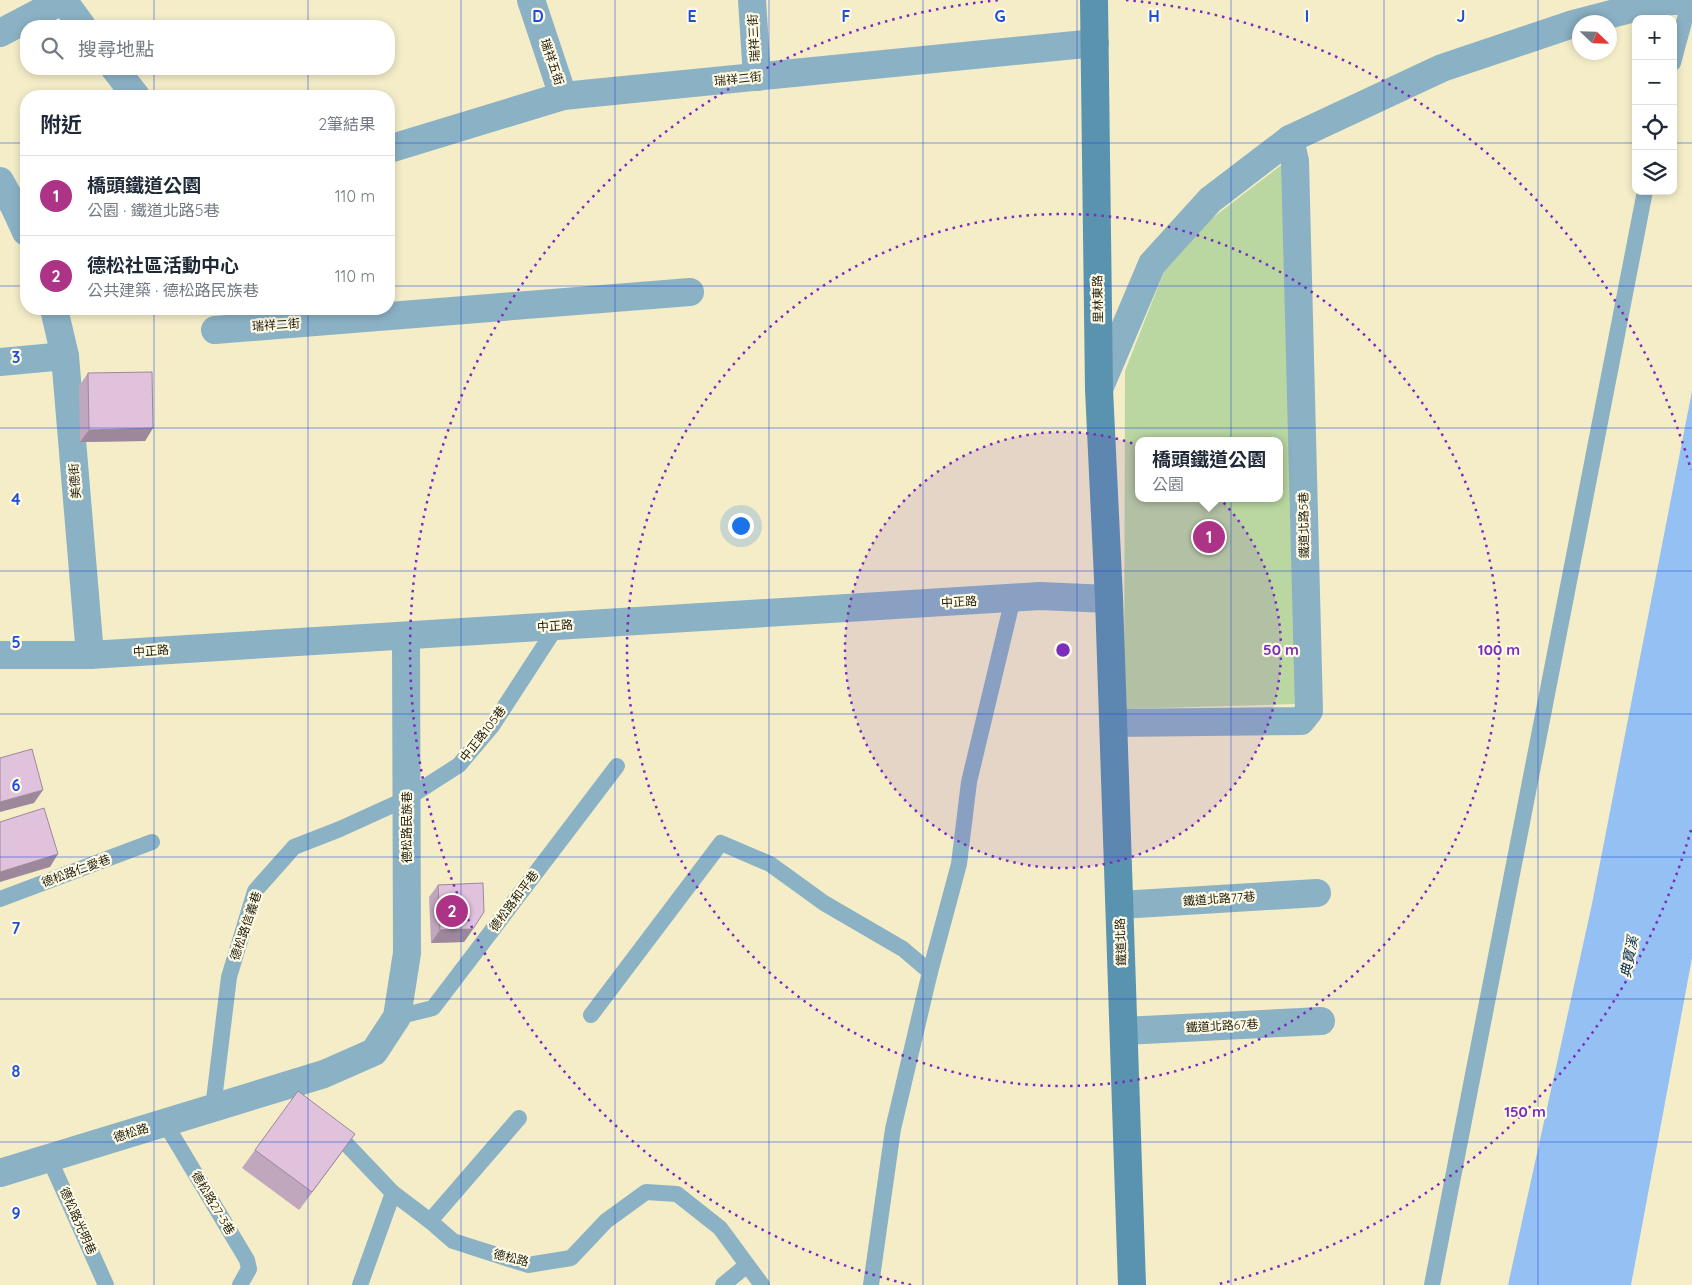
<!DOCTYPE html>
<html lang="zh-TW">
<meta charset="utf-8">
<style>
:root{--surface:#fff;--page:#f6f6f7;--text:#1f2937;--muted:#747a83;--line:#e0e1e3;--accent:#ad3387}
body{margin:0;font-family:Quicksand,"Noto Sans TC",sans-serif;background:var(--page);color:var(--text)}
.controls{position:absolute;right:15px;top:15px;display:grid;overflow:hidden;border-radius:10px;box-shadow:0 2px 8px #0003}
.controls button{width:45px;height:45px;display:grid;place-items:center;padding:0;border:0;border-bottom:1px solid var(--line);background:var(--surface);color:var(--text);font:25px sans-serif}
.compass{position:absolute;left:1572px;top:15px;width:45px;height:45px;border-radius:50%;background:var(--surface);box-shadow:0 2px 8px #0003;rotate:113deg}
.you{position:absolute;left:740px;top:525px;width:18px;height:18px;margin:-12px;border:4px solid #fff;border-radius:50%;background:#1a73e8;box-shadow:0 0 0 8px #1a73e833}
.badge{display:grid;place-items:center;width:32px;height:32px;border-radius:50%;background:var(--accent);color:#fff;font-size:16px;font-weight:700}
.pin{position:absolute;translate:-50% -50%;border:2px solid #fff;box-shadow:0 1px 5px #0006}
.popup{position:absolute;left:1135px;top:437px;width:148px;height:65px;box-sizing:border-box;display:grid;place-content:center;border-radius:10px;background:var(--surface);filter:drop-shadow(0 1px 4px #0005);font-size:16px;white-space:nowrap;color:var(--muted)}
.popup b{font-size:19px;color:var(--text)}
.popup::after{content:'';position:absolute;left:50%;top:100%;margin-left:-10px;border:10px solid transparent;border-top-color:var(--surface)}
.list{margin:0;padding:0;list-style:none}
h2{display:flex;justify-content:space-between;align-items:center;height:65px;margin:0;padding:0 20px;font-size:21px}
h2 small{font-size:16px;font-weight:400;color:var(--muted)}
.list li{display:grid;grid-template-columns:32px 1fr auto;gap:15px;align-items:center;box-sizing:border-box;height:80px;padding:0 20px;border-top:1px solid var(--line)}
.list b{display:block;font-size:19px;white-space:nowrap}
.list p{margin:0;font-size:16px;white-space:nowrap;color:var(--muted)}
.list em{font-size:16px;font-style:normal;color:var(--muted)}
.icon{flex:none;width:28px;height:28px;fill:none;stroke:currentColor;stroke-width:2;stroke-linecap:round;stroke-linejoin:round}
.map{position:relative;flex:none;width:1692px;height:1285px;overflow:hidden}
.search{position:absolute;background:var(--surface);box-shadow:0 2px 8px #0003;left:20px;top:20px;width:375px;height:55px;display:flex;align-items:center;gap:12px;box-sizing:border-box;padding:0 18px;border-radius:20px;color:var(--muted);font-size:19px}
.panel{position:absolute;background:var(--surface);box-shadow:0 2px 8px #0003;left:20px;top:90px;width:375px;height:225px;border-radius:20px}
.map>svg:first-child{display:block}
.green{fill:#bad7a1;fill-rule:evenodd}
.water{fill:#94c0f3}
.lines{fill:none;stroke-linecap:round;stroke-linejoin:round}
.lane{stroke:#8bb1c4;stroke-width:16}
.street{stroke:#8bb1c4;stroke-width:28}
.secondary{stroke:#5993af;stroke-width:28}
.wall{fill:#c1a7be}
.shaded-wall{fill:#9d889b}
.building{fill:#e0c2dd;stroke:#9d889b}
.grid{fill:none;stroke:#1d4ed8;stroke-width:1;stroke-opacity:0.55}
.ring{fill:none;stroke:#7b2cbf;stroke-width:2.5;stroke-dasharray:2.5 5}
.labels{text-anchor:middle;stroke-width:4.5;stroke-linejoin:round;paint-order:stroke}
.street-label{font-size:12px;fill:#1d1a0d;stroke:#fefae4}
.water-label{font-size:14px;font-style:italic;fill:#062e56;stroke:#fefae4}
.grid-label{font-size:16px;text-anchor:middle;font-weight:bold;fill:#1d4ed8;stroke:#fefae4;stroke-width:4.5;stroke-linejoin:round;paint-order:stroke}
.centre{fill:#7b2cbf;stroke:#fefae4;stroke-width:2.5}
.ring-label{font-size:15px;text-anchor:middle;font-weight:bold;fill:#7b2cbf;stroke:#fefae4;stroke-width:4.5;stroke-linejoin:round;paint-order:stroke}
</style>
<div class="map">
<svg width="1692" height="1285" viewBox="0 0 1692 1285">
<rect width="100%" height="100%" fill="#f4edc8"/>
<path class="green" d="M1284,163l12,541 -172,5 1,-338 40,-102 46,-50zM1139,441h140v57h-140z"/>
<polygon class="water" points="1692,391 1692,958 1631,1285 1508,1285 1592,904"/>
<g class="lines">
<g class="lane">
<polyline points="1673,63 1690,0"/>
<polyline points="0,899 152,842"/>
<polyline points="591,1015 721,843 770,864 824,903 903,949 930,972"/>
<polyline points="397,1017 433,1008 617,766"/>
<polyline points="213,1108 229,977 255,891 294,847 340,829 406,799 459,765 492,726 557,626"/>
<polyline points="165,1123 247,1260 249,1269 240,1285"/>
<polyline points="333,1130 393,1193 430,1221 453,1241 528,1265 571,1258 606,1221 646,1192 677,1194 720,1228 762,1285"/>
<polyline points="49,1158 106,1285"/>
<polyline points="430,1221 519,1118"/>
<polyline points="360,1285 393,1193"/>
<polyline points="723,1285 747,1265"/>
<polyline points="871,1285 893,1129 930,972 959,864 969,782 1013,598"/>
<polyline points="1432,1285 1645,191"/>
</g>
<g class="street">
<polyline points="531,0 563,96"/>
<polyline points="752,0 757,77"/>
<polyline points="0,33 63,0 82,26"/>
<polyline points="115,69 136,96"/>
<polyline points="389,149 563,96 1095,43"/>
<polyline points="0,181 14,206 26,232"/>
<polyline points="54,309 65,356 90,655"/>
<polyline points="215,330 690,292"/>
<polyline points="0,362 65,356"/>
<polyline points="1099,389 1152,264 1210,200 1290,139 1442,68 1573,24 1658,2 1690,0"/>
<polyline points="0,655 90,655 1040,596 1109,599"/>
<polyline points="1114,723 1301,721 1309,711 1295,161 1290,139"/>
<polyline points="1120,905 1317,893"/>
<polyline points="1124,1031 1321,1021"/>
<polyline points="0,1173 324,1074 374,1052 397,1017 407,953 406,636"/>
</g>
<polyline class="secondary" points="1094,0 1099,389 1109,599 1132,1285"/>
</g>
<g class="wall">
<polygon points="88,373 153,428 145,441 80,442 79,386"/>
<polygon points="438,885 473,929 464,942 431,943 429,897"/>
<polygon points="255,1150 342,1152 299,1210 242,1168"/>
</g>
<g class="shaded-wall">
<polygon points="153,428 145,441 80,442 89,430"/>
<polygon points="43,790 34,803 0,812 0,802"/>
<polygon points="58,854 50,867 0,882 0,872"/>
<polygon points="473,929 464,942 431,943 440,930"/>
<polygon points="355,1134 342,1152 299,1210 312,1192"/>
</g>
<g class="building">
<polygon points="152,372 153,428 89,430 88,373"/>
<polygon points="32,749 43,790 0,802 0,758"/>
<polygon points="44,808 58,854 0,872 0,822"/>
<polygon points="483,883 484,912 473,929 440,930 438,885"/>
<polygon points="298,1091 355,1134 312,1192 255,1150"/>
</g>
<path class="grid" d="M154,0v26M308,0v26M461,0v1285M615,0v1285M769,0v1285M923,0v1285M1077,0v1285M1231,0v1285M1384,0v1285M1538,0v1285M154,69v27M308,69v27M0,143h26M389,143h1247M1673,143h19M0,286h26M389,286h1303M154,309v976M308,309v976M0,428h1692M0,571h1692M0,714h1692M0,857h1692M0,999h1692M0,1142h1692"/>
<circle cx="1063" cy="650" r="218" fill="#7b2cbf" fill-opacity=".12"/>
<g class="ring">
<circle cx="1063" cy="650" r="218"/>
<circle cx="1063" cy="650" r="436"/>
<path d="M1691 830A653 653 0 0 1 1215 1285M911 1285A653 653 0 0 1 1000 0M1126 0A653 653 0 0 1 1691 470"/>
</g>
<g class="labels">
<g class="street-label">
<text transform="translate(754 38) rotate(-93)" y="4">瑞祥三街</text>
<text transform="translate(552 62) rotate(71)" y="4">瑞祥五街</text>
<text transform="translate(738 79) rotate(-6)" y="4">瑞祥二街</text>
<text transform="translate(1098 299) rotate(-91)" y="4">里林東路</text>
<text transform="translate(276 325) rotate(-4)" y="4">瑞祥二街</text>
<text transform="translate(75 481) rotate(-95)" y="4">美德街</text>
<text transform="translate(1304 525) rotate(-91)" y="4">鐵道北路5巷</text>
<text transform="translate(959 602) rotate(-3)" y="4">中正路</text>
<text transform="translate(555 626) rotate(-4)" y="4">中正路</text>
<text transform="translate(151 651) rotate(-4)" y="4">中正路</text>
<text transform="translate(483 734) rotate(-52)" y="4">中正路105巷</text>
<text transform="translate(407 827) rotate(-90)" y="4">德松路民族巷</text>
<text transform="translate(76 871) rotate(-20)" y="4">德松路仁愛巷</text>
<text transform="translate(1219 899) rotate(-4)" y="4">鐵道北路77巷</text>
<text transform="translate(514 901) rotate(-53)" y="4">德松路和平巷</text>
<text transform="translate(246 926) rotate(-71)" y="4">德松路信義巷</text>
<text transform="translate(1121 942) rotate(-92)" y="4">鐵道北路</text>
<text transform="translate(1222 1026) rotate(-3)" y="4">鐵道北路67巷</text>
<text transform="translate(131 1133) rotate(-17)" y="4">德松路</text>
<text transform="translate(213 1203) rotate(59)" y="4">德松路27-3巷</text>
<text transform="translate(78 1221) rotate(66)" y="4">德松路光明巷</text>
<text transform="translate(511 1258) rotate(14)" y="4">德松路</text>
</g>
<g class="water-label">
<text transform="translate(1629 957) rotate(-79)" y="5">典寶溪</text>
</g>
</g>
<g class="grid-label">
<text x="538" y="22">D</text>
<text x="692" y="22">E</text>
<text x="846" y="22">F</text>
<text x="1000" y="22">G</text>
<text x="1154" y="22">H</text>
<text x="1307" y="22">I</text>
<text x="1461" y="22">J</text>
<text x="16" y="363">3</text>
<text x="16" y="505">4</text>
<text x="16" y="648">5</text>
<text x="16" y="791">6</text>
<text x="16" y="934">7</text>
<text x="16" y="1077">8</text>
<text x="16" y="1219">9</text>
</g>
<circle cx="1063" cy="650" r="8" class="centre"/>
<g class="ring-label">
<text x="1281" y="655">50 m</text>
<text x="1499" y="655">100 m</text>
<text x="1525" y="1117">150 m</text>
</g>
</svg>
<div class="controls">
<button>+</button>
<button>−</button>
<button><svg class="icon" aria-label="locate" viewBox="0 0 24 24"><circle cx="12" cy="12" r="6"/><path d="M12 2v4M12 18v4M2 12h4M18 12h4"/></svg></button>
<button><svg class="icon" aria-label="layers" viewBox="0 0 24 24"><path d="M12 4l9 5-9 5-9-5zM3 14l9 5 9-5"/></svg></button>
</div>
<svg class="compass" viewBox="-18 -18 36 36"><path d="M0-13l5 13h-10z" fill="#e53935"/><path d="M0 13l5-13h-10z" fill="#747a83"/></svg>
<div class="you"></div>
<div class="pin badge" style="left:1209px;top:537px">1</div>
<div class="popup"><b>橋頭鐵道公園</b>公園</div>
<div class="pin badge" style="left:452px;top:911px">2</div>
<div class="search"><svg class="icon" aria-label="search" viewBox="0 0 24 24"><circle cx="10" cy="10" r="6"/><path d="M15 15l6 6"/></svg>搜尋地點</div>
<section class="panel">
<h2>附近<small>2筆結果</small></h2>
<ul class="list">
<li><span class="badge">1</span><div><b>橋頭鐵道公園</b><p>公園 · 鐵道北路5巷</p></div><em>110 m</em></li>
<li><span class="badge">2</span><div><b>德松社區活動中心</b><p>公共建築 · 德松路民族巷</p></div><em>110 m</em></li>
</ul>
</section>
</div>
